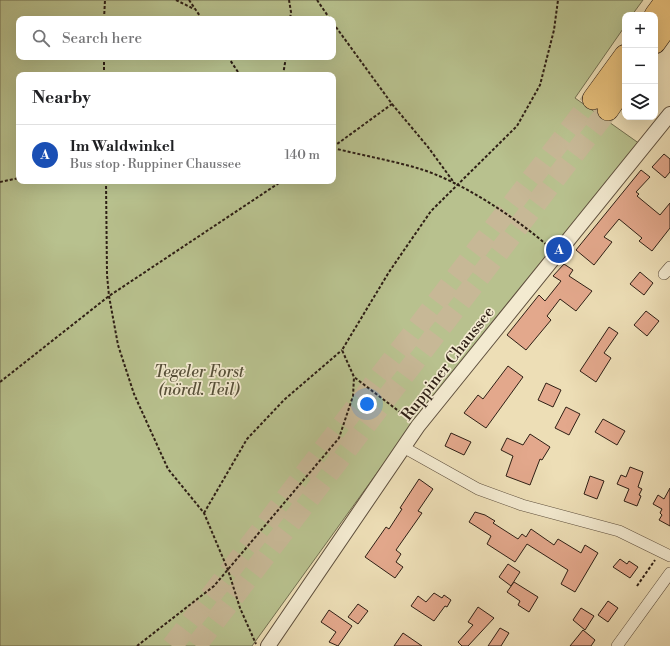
<!DOCTYPE html>
<meta charset="utf-8">
<style>
:root{--surface:#fff;--page:#f2f2f2;--text:#202124;--muted:#757577;--line:#e0e0e0;--accent:#8f2418}
body{margin:0;font-family:"Libre Bodoni",serif;background:var(--page);color:var(--text)}
.controls{position:absolute;right:12px;top:12px;display:grid;overflow:hidden;border-radius:8px;box-shadow:0 4px 16px #0002}
.controls button{width:36px;height:36px;display:grid;place-items:center;padding:0;border:0;border-bottom:1px solid var(--line);background:var(--surface);color:var(--text);font:20px sans-serif}
.you{position:absolute;left:367px;top:404px;width:14px;height:14px;margin:-10px;border:3px solid #fff;border-radius:50%;background:#1a73e8;box-shadow:0 0 0 6px #1a73e833}
.badge{display:grid;place-items:center;width:26px;height:26px;border-radius:50%;background:var(--accent);color:#fff;font-size:13px;font-weight:700}
.pin{position:absolute;translate:-50% -50%;border:2px solid #fff;box-shadow:0 1px 4px #0006}
.list{margin:0;padding:0;list-style:none}
h2{display:flex;justify-content:space-between;align-items:center;height:52px;margin:0;padding:0 16px;font-size:17px}
h2 small{font-size:13px;font-weight:400;color:var(--muted)}
.list li{display:grid;grid-template-columns:26px 1fr auto;gap:12px;align-items:center;box-sizing:border-box;height:60px;padding:0 16px;border-top:1px solid var(--line)}
.list b{display:block;font-size:15px;white-space:nowrap}
.list p{margin:0;font-size:13px;white-space:nowrap;color:var(--muted)}
.list em{font-size:13px;font-style:normal;color:var(--muted)}
.icon{flex:none;width:22px;height:22px;fill:none;stroke:currentColor;stroke-width:2;stroke-linecap:round;stroke-linejoin:round}
.map{position:relative;flex:none;width:670px;height:646px;overflow:hidden}
.search{position:absolute;background:var(--surface);box-shadow:0 4px 16px #0002;left:16px;top:16px;width:320px;height:44px;display:flex;align-items:center;gap:10px;box-sizing:border-box;padding:0 14px;border-radius:8px;color:var(--muted);font-size:15px}
.panel{position:absolute;background:var(--surface);box-shadow:0 4px 16px #0002;left:16px;top:72px;width:320px;height:112px;border-radius:8px}
.map>svg:first-child{display:block}
.green{fill:#b8c18e;stroke:#737052;fill-rule:evenodd}
.building{fill:#e3a88c;stroke:#2e1f15}
.lines{fill:none;stroke-linecap:round;stroke-linejoin:round}
.motorway-tunnel{stroke:#c7b896;stroke-width:21;stroke-dasharray:21 10;stroke-linecap:butt}
.minor-casing{stroke:#5e4f3d;stroke-width:12}
.tertiary-casing{stroke:#5e4f3d;stroke-width:16}
.motorway-casing{stroke:#2e1f15;stroke-width:22}
.path{stroke:#2e1f15;stroke-width:2;stroke-dasharray:3 2;stroke-linecap:butt}
.minor{stroke:#f3ead0;stroke-width:11}
.tertiary{stroke:#f3ead0;stroke-width:14}
.motorway{stroke:#e6bf7b;stroke-width:21}
.labels{text-anchor:middle;stroke-width:3.5;stroke-linejoin:round;paint-order:stroke}
.street-label{font-size:16px;fill:#2e1f15;stroke:#f3ead0}
.park-label{font-size:16px;font-style:italic;fill:#575039;stroke:#f3ead0}
</style>
<div class="map">
<svg width="670" height="646" viewBox="0 0 670 646">
<rect width="100%" height="100%" fill="#eddeb6"/>
<filter id="stains"><feTurbulence type="fractalNoise" baseFrequency=".005" numOctaves="4"/><feColorMatrix values="0 0 0 0 .2 0 0 0 0 .09 0 0 0 0 .02 0 0 0 .5 -.17"/></filter>
<radialGradient id="worn" r=".72"><stop offset=".6" stop-color="#630" stop-opacity="0"/><stop offset="1" stop-color="#630" stop-opacity=".3"/></radialGradient>
<path class="green" d="M0,0h643l-11,15h-7v11l-50,72 65,46 -219,268 -169,234h-252zM19,19h314v38h-314zM19,75h314v106h-314z"/>
<g class="building">
<polygon points="664,154 670,159 670,172 665,178 652,167"/>
<polygon points="641,170 650,177 636,192 639,194 637,196 660,215 670,203 670,228 652,251 639,241 642,238 619,219 604,237 612,242 594,265 576,250"/>
<polygon points="564,264 573,270 569,276 592,291 576,311 560,299 547,316 551,320 526,350 507,335 539,295 545,301 561,281 553,276"/>
<polygon points="640,272 653,283 644,295 630,284"/>
<polygon points="646,311 659,321 647,336 634,325"/>
<polygon points="609,327 618,333 604,353 611,358 596,382 580,371"/>
<polygon points="508,366 523,377 486,428 464,413 478,395 483,399"/>
<polygon points="546,383 561,390 553,407 538,400"/>
<polygon points="566,407 580,414 569,435 555,428"/>
<polygon points="603,419 625,431 617,445 595,432"/>
<polygon points="451,433 471,442 464,455 445,446"/>
<polygon points="530,434 550,447 542,460 540,459 530,485 506,476 513,456 501,450 507,438 523,445"/>
<polygon points="630,467 643,472 638,487 642,489 639,495 641,496 637,506 624,501 629,489 617,484 621,475 626,477"/>
<polygon points="590,476 604,481 597,499 584,494"/>
<polygon points="419,479 433,489 418,511 422,513 396,550 401,554 396,562 403,567 395,578 365,557 386,527 389,529 402,509 400,508"/>
<polygon points="670,488 670,526 659,520 662,515 660,513 662,509 653,504 658,495 664,499"/>
<polygon points="475,512 485,515 495,521 493,523 518,539 522,534 526,537 531,529 554,545 558,539 581,553 585,545 598,553 575,592 561,584 568,570 527,544 515,562 487,544 491,536 469,522"/>
<polygon points="620,559 627,564 629,561 638,567 630,578 613,567"/>
<polygon points="508,564 520,572 511,586 499,577"/>
<polygon points="514,582 538,597 529,612 518,605 520,601 507,592"/>
<polygon points="434,593 442,598 444,595 451,600 447,607 445,606 434,621 411,606 418,596 426,602"/>
<polygon points="608,601 618,608 608,622 598,615"/>
<polygon points="358,604 368,611 358,624 348,617"/>
<polygon points="478,607 494,618 468,646 462,646 458,642 473,625 468,622"/>
<polygon points="581,608 594,616 585,630 573,620"/>
<polygon points="329,610 352,626 338,646 329,642 336,632 321,622"/>
<polygon points="500,628 509,633 501,646 488,646"/>
<polygon points="583,630 595,640 591,646 570,646"/>
<polygon points="403,633 422,646 394,646"/>
</g>
<g class="lines">
<g class="motorway-tunnel">
<polyline points="172,646 593,99"/>
<polyline points="196,646 608,110"/>
</g>
<defs>
<g id="minor">
<polyline points="664,274 670,267"/>
<polyline points="403,447 478,489 522,505 619,531 670,556"/>
<polyline points="617,646 670,573"/>
</g>
<polyline id="tertiary" points="268,646 418,426 670,114"/>
<g id="motorway">
<polyline points="655,15 666,0"/>
<polyline points="655,43 670,22"/>
<polyline points="593,99 625,55"/>
<polyline points="608,110 625,85"/>
</g>
</defs>
<use href="#minor" class="minor-casing"/>
<use href="#tertiary" class="tertiary-casing"/>
<use href="#motorway" class="motorway-casing"/>
<g class="path">
<polyline points="176,0 194,9"/>
<polyline points="189,0 202,19"/>
<polyline points="289,0 291,12 290,19"/>
<polyline points="317,0 330,19"/>
<polyline points="104,19 105,0"/>
<polyline points="333,23 392,104 333,147"/>
<polyline points="104,57 104,75"/>
<polyline points="228,57 240,75"/>
<polyline points="283,75 286,57"/>
<polyline points="392,104 428,147 455,184"/>
<path d="M333,148c28,7 56,12 84,20 42,12 98,49 131,78"/>
<polyline points="106,181 107,275 109,296 118,345 134,394 168,469 204,513 228,570 240,608 256,644"/>
<polyline points="0,182 19,178"/>
<polyline points="0,382 109,296 282,181"/>
<polyline points="409,419 354,377 342,350 389,272 431,211 517,126 540,85 554,30 558,0"/>
<polyline points="204,513 247,439 284,400 342,350"/>
<polyline points="637,586 655,560"/>
<polyline points="137,646 214,586 339,438 353,396 354,377"/>
</g>
<use href="#minor" class="minor"/>
<use href="#tertiary" class="tertiary"/>
<use href="#motorway" class="motorway"/>
</g>
<g class="labels">
<g class="street-label">
<text transform="translate(447 363) rotate(-52)" y="6">Ruppiner Chaussee</text>
</g>
<g class="park-label">
<text x="199" y="377">Tegeler Forst<tspan x="199" dy="18">(nördl. Teil)</tspan></text>
</g>
</g>
<rect width="100%" height="100%" filter="url(#stains)"/>
<rect width="100%" height="100%" fill="url(#worn)"/>
</svg>
<div class="controls">
<button>+</button>
<button>−</button>
<button><svg class="icon" aria-label="layers" viewBox="0 0 24 24"><path d="M12 4l9 5-9 5-9-5zM3 14l9 5 9-5"/></svg></button>
</div>
<div class="you"></div>
<div class="pin badge" style="left:559px;top:250px;background:#1a4fb4">A</div>
<div class="search"><svg class="icon" aria-label="search" viewBox="0 0 24 24"><circle cx="10" cy="10" r="6"/><path d="M15 15l6 6"/></svg>Search here</div>
<section class="panel">
<h2>Nearby<small></small></h2>
<ul class="list">
<li><span class="badge" style="background:#1a4fb4">A</span><div><b>Im Waldwinkel</b><p>Bus stop · Ruppiner Chaussee</p></div><em>140 m</em></li>
</ul>
</section>
</div>
